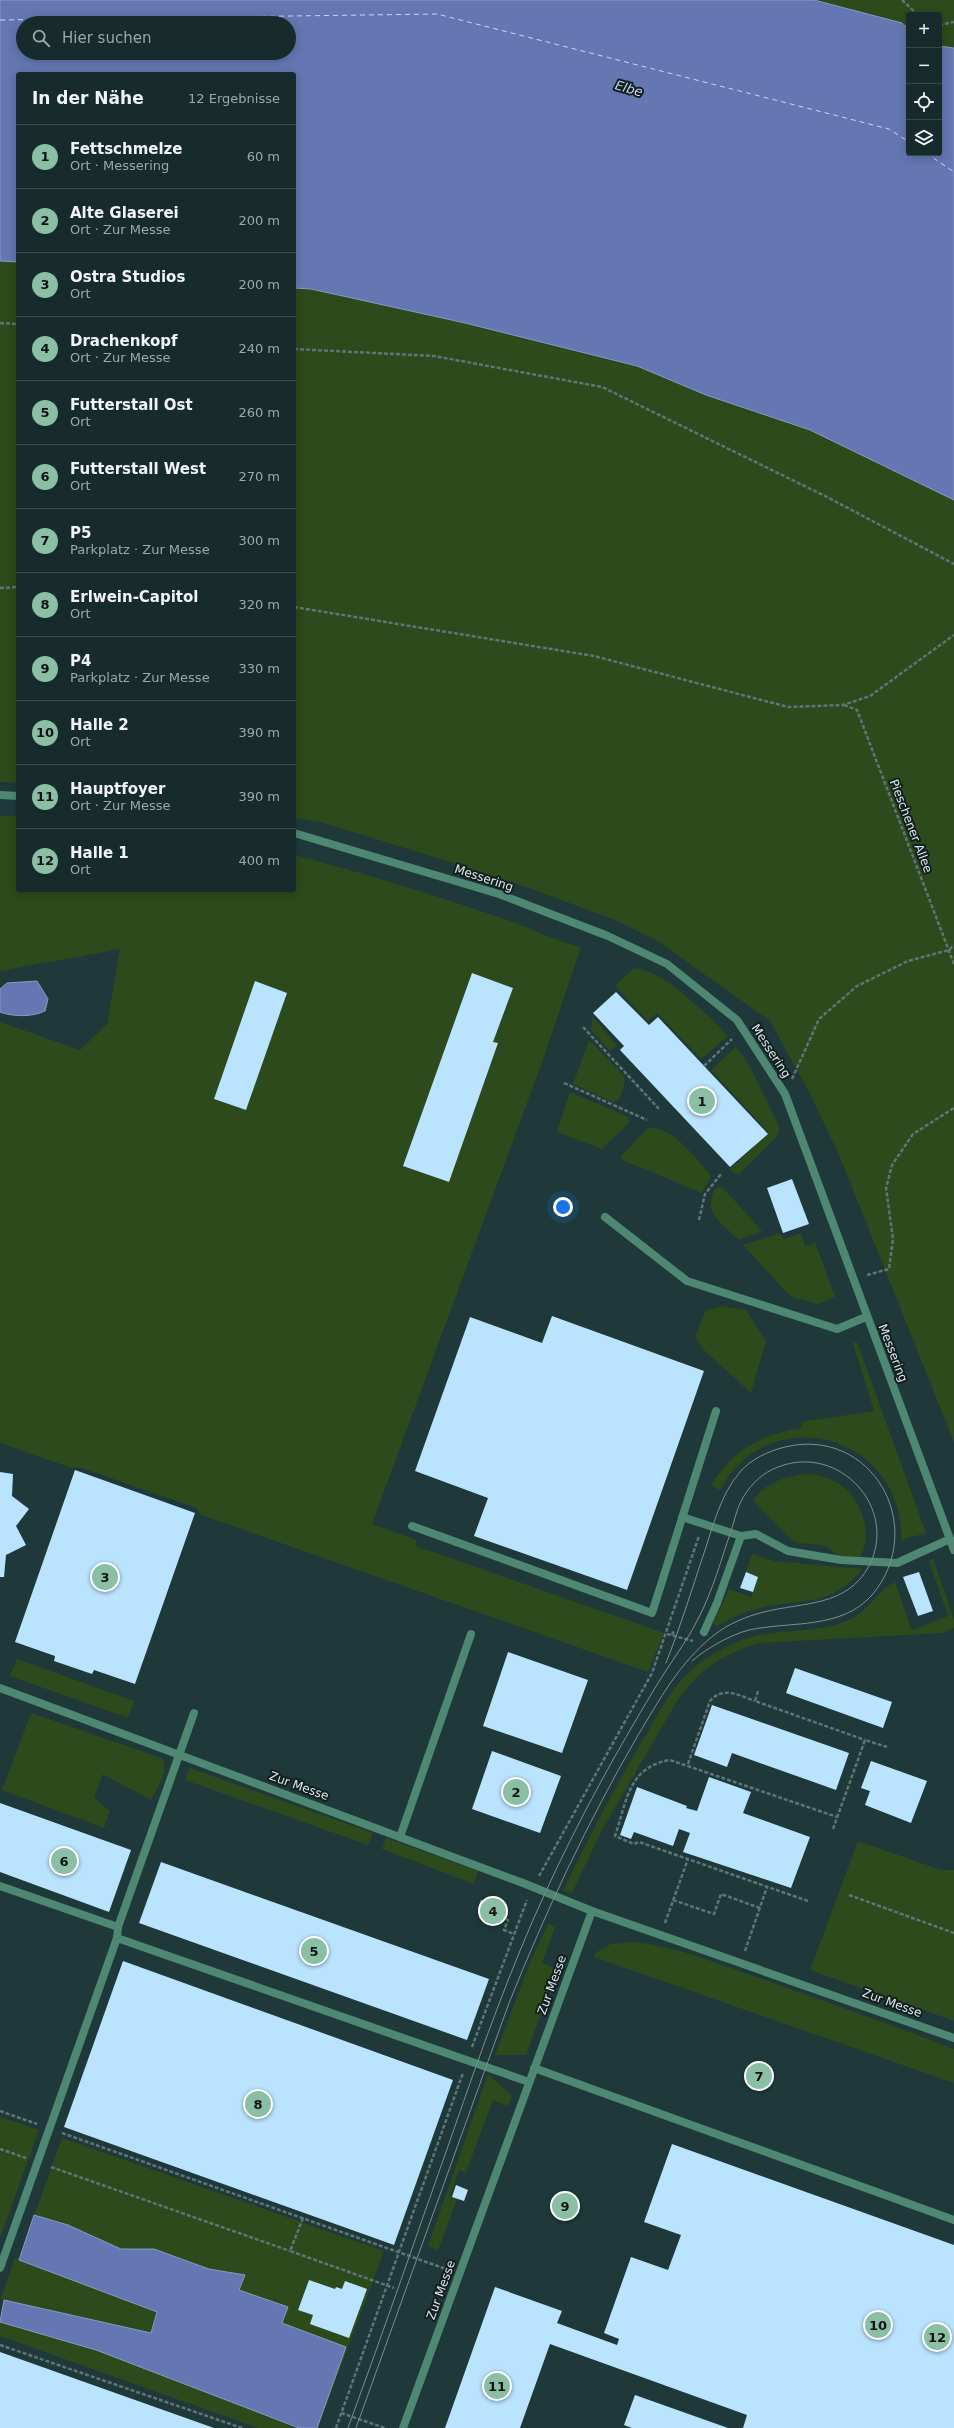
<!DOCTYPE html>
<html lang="de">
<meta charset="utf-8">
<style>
:root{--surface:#172b2c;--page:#243738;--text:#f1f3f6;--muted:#9ea7a9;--line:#364748;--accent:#8abfa5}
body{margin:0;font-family:"DejaVu Sans",sans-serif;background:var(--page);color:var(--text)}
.controls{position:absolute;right:12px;top:12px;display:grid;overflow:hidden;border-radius:4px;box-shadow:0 2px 10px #0003}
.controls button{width:36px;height:36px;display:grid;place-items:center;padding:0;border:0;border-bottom:1px solid var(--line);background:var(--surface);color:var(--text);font:20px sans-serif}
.you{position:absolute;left:563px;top:1207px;width:14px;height:14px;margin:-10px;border:3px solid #fff;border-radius:50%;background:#1a73e8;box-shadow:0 0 0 6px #1a73e833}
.badge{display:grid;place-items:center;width:26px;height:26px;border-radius:50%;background:var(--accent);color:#111;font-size:13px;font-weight:700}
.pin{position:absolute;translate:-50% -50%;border:2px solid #fff;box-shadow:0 1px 4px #0006}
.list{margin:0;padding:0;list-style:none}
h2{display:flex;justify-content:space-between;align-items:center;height:52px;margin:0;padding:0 16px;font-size:17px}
h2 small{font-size:13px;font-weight:400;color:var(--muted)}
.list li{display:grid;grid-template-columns:26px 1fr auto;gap:12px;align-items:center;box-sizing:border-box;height:64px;padding:0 16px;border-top:1px solid var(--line)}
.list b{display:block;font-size:15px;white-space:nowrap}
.list p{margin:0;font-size:13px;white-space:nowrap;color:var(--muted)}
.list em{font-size:13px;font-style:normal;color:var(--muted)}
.icon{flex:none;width:22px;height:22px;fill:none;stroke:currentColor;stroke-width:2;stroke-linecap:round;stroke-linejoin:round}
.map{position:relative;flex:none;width:954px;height:2428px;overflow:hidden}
.search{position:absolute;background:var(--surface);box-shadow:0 2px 10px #0003;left:16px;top:16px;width:280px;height:44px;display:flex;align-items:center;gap:10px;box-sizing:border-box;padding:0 14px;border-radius:22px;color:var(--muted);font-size:15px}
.panel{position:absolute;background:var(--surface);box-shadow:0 2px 10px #0003;left:16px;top:72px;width:280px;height:820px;border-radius:4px}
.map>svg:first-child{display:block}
.green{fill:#2c4a1b;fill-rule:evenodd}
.water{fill:#6477b2;stroke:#889ac3;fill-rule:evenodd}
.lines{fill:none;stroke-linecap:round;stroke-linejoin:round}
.ferry{stroke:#cad6f9;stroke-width:1;stroke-dasharray:5 4;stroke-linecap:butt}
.building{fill:#bae3fd}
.path{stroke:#5e7476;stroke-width:2.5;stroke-dasharray:4 2;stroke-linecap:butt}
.lane{stroke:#4e8873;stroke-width:8}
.street{stroke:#4e8873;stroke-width:8}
.tram{stroke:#7a8f90;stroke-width:1}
.labels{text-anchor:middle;stroke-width:4;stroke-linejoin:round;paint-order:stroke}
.street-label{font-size:12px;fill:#dbeaeb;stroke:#131e1f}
.water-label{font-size:13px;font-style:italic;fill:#cad6f9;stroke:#131e1f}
</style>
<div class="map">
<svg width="954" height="2428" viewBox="0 0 954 2428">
<rect width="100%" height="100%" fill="#1f393b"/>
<g class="green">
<polygon points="814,0 954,0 954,48 939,46 939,15 909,15 909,29 902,23"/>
<polygon points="0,261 18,262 18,782 0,782"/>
<polygon points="294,288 311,289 465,323 637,366 706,395 810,430 954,500 954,1442 840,1157 808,1090 770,1021 656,940 615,920 529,888 444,860 320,822 294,818"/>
<path d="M0,816h18v74h276v-35c72,18 143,41 213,65 25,9 48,21 74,27l-37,110 -172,467 45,16 -1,6 248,87 -16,39 -447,-157 -5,-7 -117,-41 -7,1 -72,-25v-421l80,28 27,-26 13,-75 -120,22z"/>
<path d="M634,968c28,1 74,47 94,68l-27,23 -44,-46 -9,8 -33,-35z"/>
<polygon points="592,1016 617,1045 610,1051 591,1030"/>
<polygon points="589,1040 623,1075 625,1081 619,1100 613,1102 573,1084"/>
<polygon points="736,1047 749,1065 779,1126 779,1133 775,1138 739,1174 735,1174 729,1170 769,1133 711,1070"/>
<polygon points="570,1092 628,1117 629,1123 602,1149 557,1132"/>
<path d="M648,1128c25,-2 45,28 61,45l1,5 -8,15 -80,-33 -1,-4z"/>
<path d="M719,1187l4,1 39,43 -23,9c-7,-7 -27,-23 -28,-32 -1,-5 2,-14 3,-19z"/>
<polygon points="780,1233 784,1239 801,1233 805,1246 815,1242 835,1297 818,1304 791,1297 743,1245"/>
<polygon points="722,1306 746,1310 766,1341 751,1393 705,1351 695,1337 706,1310"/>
<path d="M857,1342l69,191 -25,7c4,-104 -131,-143 -181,-50l-9,-5c22,-35 51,-51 91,-57l-1,-6 73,-11 -21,-68z"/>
<path d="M804,1474c32,1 54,18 61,50 2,11 1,23 -5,33l-21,-1 -16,-11 -24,-2 -6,-2 -40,-40c12,-18 30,-24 51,-27z"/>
<path d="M752,1554l22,7 88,8c-30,37 -54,29 -97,38 -17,3 -32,10 -48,19l-4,-2 16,-35 22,8 7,-20 -12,-5z"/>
<path d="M933,1559l21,60v9l-12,5 -183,10c-37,11 -59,26 -82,58l-75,129 -30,63 -9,-2c27,-56 55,-110 87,-163 11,-19 22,-40 38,-55 15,-14 34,-25 54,-33 34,-13 73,-5 107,-20 19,-9 29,-30 46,-38l16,47 3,1 34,-14 -19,-55z"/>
<polygon points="17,1659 134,1701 128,1718 10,1676"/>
<path d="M31,1713l131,45c8,14 -5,29 -11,42l-48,-26 -9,24 16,13 -6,17 -102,-38z"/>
<polygon points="190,1768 373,1833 368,1845 185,1780"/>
<polygon points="386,1838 478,1871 474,1884 382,1849"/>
<polygon points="858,1841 941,1870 954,1870 954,2021 810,1970"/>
<polygon points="548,1924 555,1927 542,1963 557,1969 526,2055 495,2055 532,1958"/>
<path d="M635,1942c40,4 78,20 116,33 68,24 136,48 203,74v34l-360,-126 1,-4 16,-9z"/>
<polygon points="488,2074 512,2096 508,2106 493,2100 466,2172 459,2170 450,2196 457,2199 438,2250 428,2246"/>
<polygon points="0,2117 39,2130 0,2238"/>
<path d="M62,2138l322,113 -66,177h-60l-258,-92v-21l4,-15 -3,-2 14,-40 4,1zM309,2280l26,9 1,-2 6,2 3,-8 4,56 -36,-22 -15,-5z"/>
</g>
<g class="water">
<path d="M0,0h814l88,23 7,6v124h30v-107l15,2v452l-144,-70 -104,-35 -69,-29 -172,-43 -154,-34 -17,-1v-214h-276v188l-18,-1zM23,23h266v30h-266z"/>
<path d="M37,981l11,18 -3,12c-12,6 -32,6 -45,1v-23l7,-6z"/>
<polygon points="34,2215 68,2225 121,2249 154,2249 209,2269 245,2275 239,2290 288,2307 282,2323 346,2347 317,2428 299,2428 96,2350 0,2322 4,2300 151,2333 157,2312 19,2260"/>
</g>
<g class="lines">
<g class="ferry">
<polyline points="0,20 437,14 889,129 909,142"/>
<polyline points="926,153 954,172"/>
</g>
</g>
<g class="building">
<polygon points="472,973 513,988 493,1042 498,1043 449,1182 403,1166"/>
<polygon points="255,981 287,993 246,1110 214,1099"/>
<polygon points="616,992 649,1025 658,1017 768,1134 730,1167 620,1050 624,1046 593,1013"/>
<polygon points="792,1179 809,1224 783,1233 767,1188"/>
<polygon points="552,1316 704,1371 627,1590 474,1536 488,1498 415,1471 470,1317 542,1343"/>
<polygon points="75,1470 195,1513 135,1684 94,1670 92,1674 54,1661 55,1656 15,1642"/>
<polygon points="0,1472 13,1474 12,1496 29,1509 16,1526 26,1545 6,1555 4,1577 0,1577"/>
<polygon points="746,1572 758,1577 753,1592 740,1588"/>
<polygon points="919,1572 933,1611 918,1616 903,1577"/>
<polygon points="508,1652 588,1680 562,1753 483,1726"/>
<polygon points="795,1668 892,1702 883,1728 786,1693"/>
<polygon points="712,1705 849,1753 836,1790 732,1753 727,1767 694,1755"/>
<polygon points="492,1751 561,1776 540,1833 472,1809"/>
<polygon points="871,1761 927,1781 911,1823 865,1805 870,1791 861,1788"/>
<polygon points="709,1777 751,1792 743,1813 810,1837 791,1888 683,1852 690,1833 679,1829 673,1846 634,1832 631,1839 620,1835 637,1787 687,1806 686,1808 697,1811"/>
<polygon points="0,1803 131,1850 109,1912 0,1872"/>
<polygon points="161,1862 489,1979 467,2040 139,1923"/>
<polygon points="481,1900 508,1914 504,1921 478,1908"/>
<polygon points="123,1961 453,2080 394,2245 64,2127"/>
<polygon points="672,2144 954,2245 954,2428 743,2428 747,2415 550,2344 520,2428 445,2428 495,2287 562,2311 557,2323 617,2345 619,2339 604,2333 631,2257 668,2270 681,2235 644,2222"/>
<polygon points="456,2185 468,2190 464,2201 452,2197"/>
<polygon points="309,2280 335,2289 336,2287 342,2289 345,2281 367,2289 349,2338 310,2324 313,2315 298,2310"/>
<polygon points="0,2352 214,2428 0,2428"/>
<polygon points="635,2395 728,2428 632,2428 624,2425"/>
</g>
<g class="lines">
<g class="path">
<polyline points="902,0 918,15"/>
<polyline points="939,25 954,22"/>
<polyline points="0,323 18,324"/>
<polyline points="294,349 434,356 602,387 827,497 954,564"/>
<polyline points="0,588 18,587"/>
<polyline points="294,607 594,656 788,707 843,705 870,696 954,635"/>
<polyline points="844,705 857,710 954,964"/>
<polyline points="583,1027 659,1109"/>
<polyline points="704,1066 732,1039"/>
<polyline points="792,1079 819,1019 857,986 908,961 949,950 954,945"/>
<polyline points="564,1083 647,1120"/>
<polyline points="699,1220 705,1194 721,1174"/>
<polyline points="867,1275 889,1269 893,1239 886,1188 892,1165 913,1134 954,1108"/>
<polyline points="667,1634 693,1641"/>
<polyline points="672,1635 674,1631"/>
<polyline points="758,1691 755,1701 865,1740"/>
<path d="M688,1764l22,-63c13,-15 28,-6 45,0"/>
<polyline points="833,1829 865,1740 887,1747"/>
<polyline points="539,1876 652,1673 699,1536"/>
<polyline points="849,1895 954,1933"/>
<polyline points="673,1900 714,1914 721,1894 760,1908"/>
<path d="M808,1901l-169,-59 -5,2 -19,-8c12,-35 13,-69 55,-76l167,57"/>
<polyline points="506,1919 508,1920 504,1930 514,1934"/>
<polyline points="665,1923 688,1859"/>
<polyline points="745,1951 767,1887"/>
<polyline points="472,2047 527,1900"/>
<polyline points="0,2111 37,2124"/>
<polyline points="62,2133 446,2269"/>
<polyline points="0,2149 26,2158"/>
<polyline points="51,2167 290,2251"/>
<polyline points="303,2218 290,2251 394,2288"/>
<polyline points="0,2345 242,2428"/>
<polyline points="341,2413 385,2428"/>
<polyline points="336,2428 463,2073"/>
</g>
<g class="lane">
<polyline points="605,1217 687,1281 837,1329 866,1317"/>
<polyline points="682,1517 741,1536 756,1534 788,1551 841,1560 897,1563 950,1539"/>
<polyline points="412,1526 652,1613 716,1411"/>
<polyline points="704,1632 717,1603 741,1536"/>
<polyline points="0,1688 523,1883 592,1911"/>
<polyline points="400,1837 471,1634"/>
<polyline points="0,1886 118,1927 194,1713"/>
<polyline points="117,1938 529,2082"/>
<polyline points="534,2068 954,2220"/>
<polyline points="0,2268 117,1938 118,1927"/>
</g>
<g class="street">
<polyline points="0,795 18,796"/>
<polyline points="294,833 499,894 608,936 667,964 737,1020 785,1094 954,1550"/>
<polyline points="403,2428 592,1911 954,2038"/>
</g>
<g class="tram">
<path d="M666,1663c14,-35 25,-71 37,-107 10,-29 17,-61 37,-84 11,-13 29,-21 45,-25 87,-21 144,80 87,148 -31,35 -82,26 -123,35 -19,5 -42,18 -57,31"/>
<path d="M348,2428c36,-98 70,-197 105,-296 28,-81 57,-163 93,-241 32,-70 69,-137 109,-203 14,-24 32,-46 44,-71 14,-27 22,-57 32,-86 4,-12 6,-24 13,-35 8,-13 20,-24 34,-29 61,-24 121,41 91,99 -22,41 -66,36 -105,46 -17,4 -36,12 -50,23 -34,27 -55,65 -77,102 -50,86 -91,174 -128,266l-153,425"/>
</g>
</g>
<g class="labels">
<g class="street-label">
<text transform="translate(911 826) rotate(69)" y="4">Pieschener Allee</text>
<text transform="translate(484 878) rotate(18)" y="4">Messering</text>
<text transform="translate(771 1051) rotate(57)" y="4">Messering</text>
<text transform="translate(893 1353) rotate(69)" y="4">Messering</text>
<text transform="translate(299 1786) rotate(20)" y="4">Zur Messe</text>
<text transform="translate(552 1985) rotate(-70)" y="4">Zur Messe</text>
<text transform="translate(892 2003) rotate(20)" y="4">Zur Messe</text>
<text transform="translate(441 2290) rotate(-70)" y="4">Zur Messe</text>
</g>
<g class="water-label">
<text transform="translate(629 88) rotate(16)" y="5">Elbe</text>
</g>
</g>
</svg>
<div class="controls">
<button>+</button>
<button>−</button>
<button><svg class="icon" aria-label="locate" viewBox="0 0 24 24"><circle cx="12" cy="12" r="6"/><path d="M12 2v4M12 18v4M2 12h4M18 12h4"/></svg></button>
<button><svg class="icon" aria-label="layers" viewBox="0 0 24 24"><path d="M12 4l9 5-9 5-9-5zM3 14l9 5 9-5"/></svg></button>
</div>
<div class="you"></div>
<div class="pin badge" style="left:702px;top:1101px">1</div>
<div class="pin badge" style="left:516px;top:1792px">2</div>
<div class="pin badge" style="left:105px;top:1577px">3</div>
<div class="pin badge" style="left:493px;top:1911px">4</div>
<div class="pin badge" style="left:314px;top:1951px">5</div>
<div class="pin badge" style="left:64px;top:1861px">6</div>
<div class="pin badge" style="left:759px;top:2076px">7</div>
<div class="pin badge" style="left:258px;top:2104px">8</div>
<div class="pin badge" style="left:565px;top:2206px">9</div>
<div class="pin badge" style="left:878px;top:2325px">10</div>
<div class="pin badge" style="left:497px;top:2386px">11</div>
<div class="pin badge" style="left:937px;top:2337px">12</div>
<div class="search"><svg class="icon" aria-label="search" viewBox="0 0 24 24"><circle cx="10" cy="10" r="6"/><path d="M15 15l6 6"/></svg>Hier suchen</div>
<section class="panel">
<h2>In der Nähe<small>12 Ergebnisse</small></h2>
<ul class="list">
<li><span class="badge">1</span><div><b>Fettschmelze</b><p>Ort · Messering</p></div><em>60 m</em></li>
<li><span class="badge">2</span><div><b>Alte Glaserei</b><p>Ort · Zur Messe</p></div><em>200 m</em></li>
<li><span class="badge">3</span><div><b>Ostra Studios</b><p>Ort</p></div><em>200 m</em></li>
<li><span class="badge">4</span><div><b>Drachenkopf</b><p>Ort · Zur Messe</p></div><em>240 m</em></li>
<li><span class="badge">5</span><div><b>Futterstall Ost</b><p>Ort</p></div><em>260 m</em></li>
<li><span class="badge">6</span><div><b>Futterstall West</b><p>Ort</p></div><em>270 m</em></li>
<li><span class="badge">7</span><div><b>P5</b><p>Parkplatz · Zur Messe</p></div><em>300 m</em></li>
<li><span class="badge">8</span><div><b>Erlwein-Capitol</b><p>Ort</p></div><em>320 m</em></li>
<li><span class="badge">9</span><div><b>P4</b><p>Parkplatz · Zur Messe</p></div><em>330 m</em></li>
<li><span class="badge">10</span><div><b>Halle 2</b><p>Ort</p></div><em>390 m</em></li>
<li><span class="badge">11</span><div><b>Hauptfoyer</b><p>Ort · Zur Messe</p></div><em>390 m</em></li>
<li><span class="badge">12</span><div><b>Halle 1</b><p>Ort</p></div><em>400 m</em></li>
</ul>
</section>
</div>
